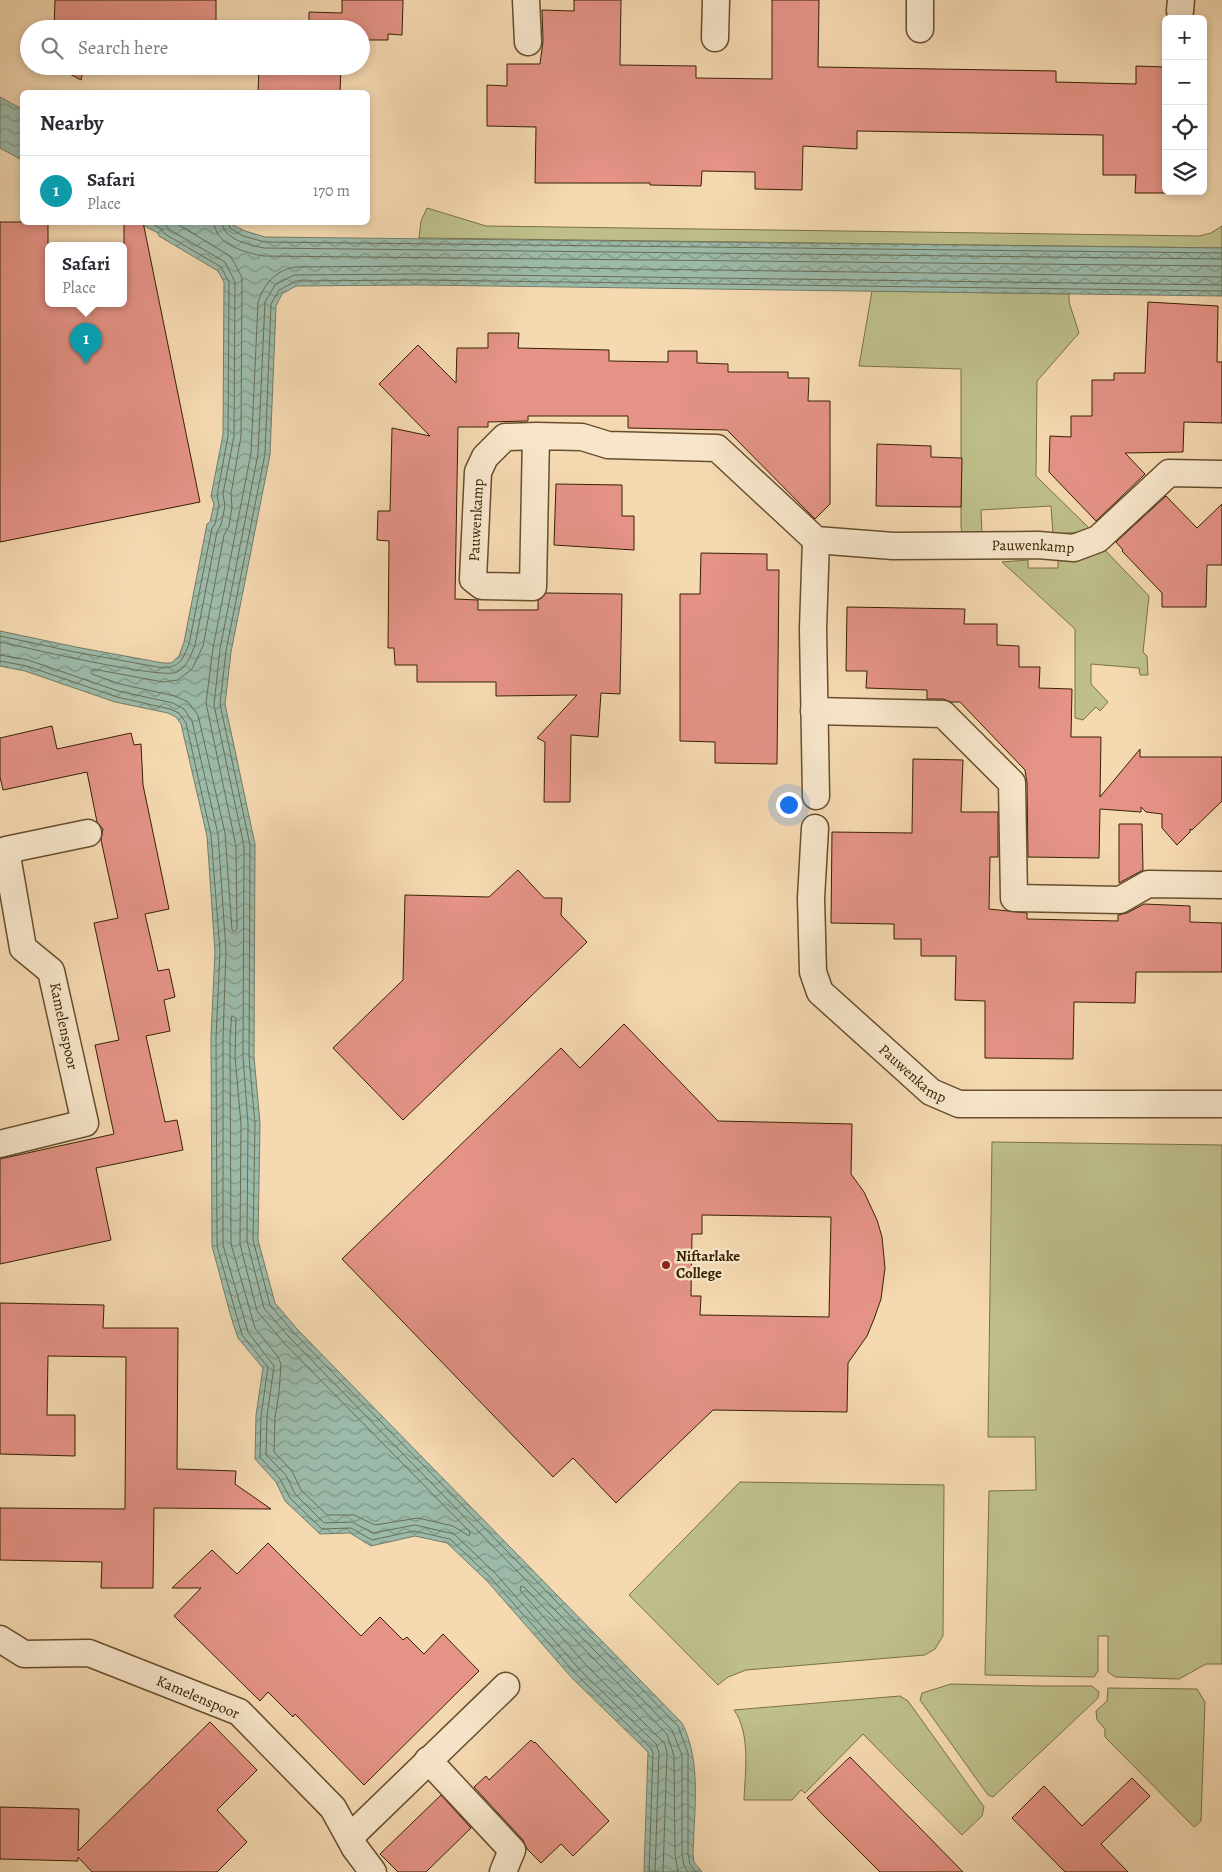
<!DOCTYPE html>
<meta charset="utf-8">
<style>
:root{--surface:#fff;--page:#f2f2f3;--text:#2b2b33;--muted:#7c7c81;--line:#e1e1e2;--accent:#8f2418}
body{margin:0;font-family:Alegreya,serif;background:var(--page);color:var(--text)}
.controls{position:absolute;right:15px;top:15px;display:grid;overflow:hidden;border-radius:8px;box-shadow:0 2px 8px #0003}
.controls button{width:45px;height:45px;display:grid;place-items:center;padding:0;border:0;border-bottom:1px solid var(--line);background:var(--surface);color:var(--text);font:25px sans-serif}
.you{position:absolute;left:788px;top:804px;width:18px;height:18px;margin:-12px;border:4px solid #fff;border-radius:50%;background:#1a73e8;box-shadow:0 0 0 8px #1a73e833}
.badge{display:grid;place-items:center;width:32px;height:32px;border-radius:50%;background:var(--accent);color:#fff;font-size:16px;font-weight:700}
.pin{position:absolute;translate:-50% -41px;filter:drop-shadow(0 1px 2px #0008)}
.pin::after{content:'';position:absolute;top:26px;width:18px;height:15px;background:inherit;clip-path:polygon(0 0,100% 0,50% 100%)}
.popup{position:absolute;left:45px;top:242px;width:82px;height:65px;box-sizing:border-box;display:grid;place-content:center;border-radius:8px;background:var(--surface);filter:drop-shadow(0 1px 4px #0005);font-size:16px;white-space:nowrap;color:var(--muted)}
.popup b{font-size:19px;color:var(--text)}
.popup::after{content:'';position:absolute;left:50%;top:100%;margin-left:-10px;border:10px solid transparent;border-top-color:var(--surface)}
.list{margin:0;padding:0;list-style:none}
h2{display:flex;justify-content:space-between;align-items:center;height:65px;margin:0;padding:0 20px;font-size:21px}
h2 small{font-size:16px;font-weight:400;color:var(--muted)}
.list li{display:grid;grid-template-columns:32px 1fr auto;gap:15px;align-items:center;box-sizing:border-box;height:70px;padding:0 20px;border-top:1px solid var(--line)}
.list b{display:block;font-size:19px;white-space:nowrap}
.list p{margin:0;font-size:16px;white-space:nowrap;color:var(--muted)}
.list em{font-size:16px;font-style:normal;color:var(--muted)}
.icon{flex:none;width:28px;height:28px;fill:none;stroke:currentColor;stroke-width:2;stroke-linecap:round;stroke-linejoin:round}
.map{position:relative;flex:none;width:1222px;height:1872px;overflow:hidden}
.search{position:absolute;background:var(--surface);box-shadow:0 2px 8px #0003;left:20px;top:20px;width:350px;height:55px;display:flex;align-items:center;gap:12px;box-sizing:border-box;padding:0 18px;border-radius:28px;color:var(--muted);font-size:19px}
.panel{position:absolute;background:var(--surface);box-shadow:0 2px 8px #0003;left:20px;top:90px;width:350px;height:135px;border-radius:8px}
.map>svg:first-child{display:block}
.grass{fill:#bebf8a;stroke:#7a7045}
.water{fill:url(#water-waves);stroke:#737d66}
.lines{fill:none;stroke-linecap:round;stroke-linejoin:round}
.shore{stroke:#696e55;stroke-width:1}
.building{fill:#e59387;stroke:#362100;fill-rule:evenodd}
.minor-casing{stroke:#664f2c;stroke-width:29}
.minor{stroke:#f8e6cc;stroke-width:26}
.poi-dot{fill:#8f2418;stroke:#f8e6cc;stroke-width:2}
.labels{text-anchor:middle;stroke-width:5;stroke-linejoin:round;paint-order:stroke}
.street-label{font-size:15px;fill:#362100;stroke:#f8e6cc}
.poi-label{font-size:15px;font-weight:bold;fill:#362100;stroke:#f8e6cc;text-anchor:start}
</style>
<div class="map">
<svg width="1222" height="1872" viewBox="0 0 1222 1872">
<defs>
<pattern id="water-waves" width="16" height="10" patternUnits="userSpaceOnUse" patternTransform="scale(1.25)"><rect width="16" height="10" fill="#9cbaaa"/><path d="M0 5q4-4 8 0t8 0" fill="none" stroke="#809788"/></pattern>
</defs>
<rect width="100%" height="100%" fill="#f5d9b1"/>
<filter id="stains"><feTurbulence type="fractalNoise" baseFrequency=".004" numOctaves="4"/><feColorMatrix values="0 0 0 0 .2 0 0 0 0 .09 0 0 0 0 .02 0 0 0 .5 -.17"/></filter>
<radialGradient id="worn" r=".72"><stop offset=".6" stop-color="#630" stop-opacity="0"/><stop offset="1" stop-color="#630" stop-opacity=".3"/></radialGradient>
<g class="grass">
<polygon points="427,208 486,226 1199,236 1211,233 1222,226 1222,248 419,238 421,221"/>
<polygon points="872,291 1069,294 1069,302 1079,333 1037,381 1036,476 1089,528 1085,532 1053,534 1051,506 981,510 982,534 963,535 961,528 961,369 859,366"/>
<polygon points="1102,547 1149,596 1143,652 1147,656 1148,675 1140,675 1139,668 1091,664 1091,684 1108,702 1100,711 1096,707 1083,720 1075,718 1075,629 1002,562 1028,560 1028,568 1058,568 1058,559"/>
<polygon points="992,1142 1222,1145 1222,1664 1206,1664 1179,1679 1115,1677 1108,1672 1108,1636 1098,1636 1098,1671 1094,1677 985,1675 989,1491 1036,1490 1035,1437 988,1437"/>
<polygon points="740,1482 944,1485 943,1636 935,1649 925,1655 746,1670 728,1677 718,1685 629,1595"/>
<polygon points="951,1684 1042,1686 1092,1686 1099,1692 1098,1698 993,1797 988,1795 920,1700 922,1693"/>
<polygon points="1108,1688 1197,1689 1205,1702 1201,1821 1194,1827 1105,1737 1105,1729 1097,1720 1096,1711 1107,1701"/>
<path d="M900,1696l8,5 76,106 -2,9 -20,19 -99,-101 -58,59 -4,-3 -9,10h-48c1,-28 7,-66 -10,-90z"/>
</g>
<g class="water">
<polygon points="0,97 22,109 22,160 0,148"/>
<path d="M139,223h90l16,8 20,6 957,11v48l-804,-11 -122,1 -14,8 -6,12 -6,149 -39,197 -6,52 30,140 -1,213 6,66 -2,117 17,63 22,26 385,394c20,39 12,88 11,131l1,8 8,10h-58l4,-120 -76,-74 -85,-97 -40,-38 -32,-7 -44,10 -21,-13 -30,1 -35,-33 -9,-19 -21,-23 1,-44 7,-47 -25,-30 -7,-21 -19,-71 -1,-209 4,-85 -8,-116 -26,-112 -5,-7 -8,-4 -53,-11 -90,-31 -25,-5v-35l76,16 87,16h8l8,-7 5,-14 23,-118 3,-2 4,-18 -3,-8 12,-61 1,-153 -6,-11 -59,-35 -1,-3z"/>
</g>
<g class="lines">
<g class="shore">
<path d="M174,222l56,34 4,6 8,16 -1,158 -10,58 1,13 -3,19 -5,9 -21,111 -11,23 -14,11 -15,2 -70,-13 -2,3 1,2 28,10 55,12 13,6 10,13 27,118 7,97 2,2 3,-3 -1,-83 -30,-143 7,-55 38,-195 7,-150c5,-18 18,-33 37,-36l123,-1 804,11"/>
<path d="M214,222c1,23 32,31 50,34l958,10"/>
<path d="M222,222c1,18 28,23 42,26l958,11"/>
<polyline points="228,222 230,228 243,236 265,242 1222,253"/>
<path d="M0,636l75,16 88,16c17,-1 20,-9 26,-24l23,-116 3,-4 4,-19 -2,-10 11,-59 1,-154 -8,-15 -56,-33 -4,-5 -11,-7"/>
<path d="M0,642c24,5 162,38 177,30 10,-5 14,-17 18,-27l22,-113 4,-7 4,-19 -2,-12 11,-58 1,-154 -10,-20 -55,-32 -7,-8"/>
<polyline points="0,655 28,660 118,691 173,703 184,709 192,721 218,834 226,951 223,1038 223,1245 248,1332 274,1366 267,1416 266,1455 286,1475 295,1494 324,1523 352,1522 373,1533 415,1525 454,1534 495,1573 580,1670 656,1744 659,1753 655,1872"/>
<polyline points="0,661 27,666 117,697 170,709 179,713 186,723 211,835 220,951 216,1038 217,1246 242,1335 268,1367 261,1416 260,1457 280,1479 290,1498 322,1529 351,1528 372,1540 414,1531 450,1539 490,1577 576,1674 651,1748 653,1753 649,1872"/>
<polygon points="232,1016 236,1018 235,1057 241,1124 240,1244 257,1311 284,1343 470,1532 469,1536 453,1526 418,1518 375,1525 354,1515 327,1515 301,1490 292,1471 274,1452 275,1417 279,1393 281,1364 278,1357 255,1328 231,1244 230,1038"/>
<polyline points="663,1872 667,1753 665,1744 586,1665 520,1590 521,1586 524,1587 667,1734 674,1756 675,1855 678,1872"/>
<polyline points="688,1872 684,1866 682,1854 682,1755 672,1730 289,1337 264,1308 247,1241 248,1124 243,1057 244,846 214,705 220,649 258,454 265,302 275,285 294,275 418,274 1222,285"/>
<polyline points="696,1872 690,1864 688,1854 688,1753 678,1726 294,1333 270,1305 253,1240 255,1124 249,1057 250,845 220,704 226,651 265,454 271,304 279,290 296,281 418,280 1222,291"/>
</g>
</g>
<g class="building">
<polygon points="55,0 216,0 216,29 54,29"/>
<polygon points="342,0 403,0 402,35 388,34 388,40 361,40 361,29 309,29 309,12 342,13"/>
<polygon points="574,0 621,0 620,65 696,66 696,78 772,79 772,0 819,0 818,67 1056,71 1056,82 1136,84 1136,66 1166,67 1166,193 1135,193 1136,175 1103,175 1103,135 857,131 857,149 803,146 802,190 755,189 755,172 702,171 701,186 650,185 650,183 535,183 536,127 487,126 487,85 507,86 507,64 540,64 543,41 542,10 574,11"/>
<polygon points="55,66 84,66 81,80"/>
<polygon points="259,66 341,66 340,92 258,92"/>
<polygon points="0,222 48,222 48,303 124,303 124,222 143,222 200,502 0,542"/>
<polygon points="1148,302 1218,306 1217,362 1222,362 1222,423 1184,422 1183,452 1125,453 1145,474 1096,521 1049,472 1050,436 1071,437 1071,416 1092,416 1092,380 1114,380 1114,373 1145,373"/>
<polygon points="488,333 519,333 518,348 609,350 609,361 668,362 668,351 697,351 697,363 728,364 728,372 788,372 788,378 809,378 808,401 830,401 830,504 815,519 727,430 628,428 628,416 528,416 528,421 488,422 488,427 458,427 455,599 478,600 478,610 538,610 538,601 546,593 622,594 620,694 601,693 598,737 571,735 570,802 544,802 545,742 537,738 577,695 496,696 496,682 417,682 417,665 395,665 394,648 388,648 389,541 377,540 378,511 390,511 392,428 430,436 379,384 418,345 456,383 457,348 488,348"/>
<polygon points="877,444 931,446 931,457 962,458 961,507 876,506"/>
<polygon points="556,484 622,485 622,516 634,516 634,550 554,545"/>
<polygon points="1166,496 1197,528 1222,504 1222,565 1207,565 1206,607 1162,607 1162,593 1122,551 1123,550 1116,542"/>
<polygon points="701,553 767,554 767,570 779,570 777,764 715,763 715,742 680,741 680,594 700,594"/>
<polygon points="847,607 965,609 964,624 997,624 997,645 1019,646 1019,667 1040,667 1039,688 1072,689 1071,737 1101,737 1100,797 1140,749 1140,757 1222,757 1222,801 1192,830 1190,829 1190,832 1177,845 1162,828 1162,814 1146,812 1141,807 1141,812 1100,809 1099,858 1028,857 1027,783 1025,770 960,702 951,702 943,699 927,699 927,690 866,688 867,671 846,671"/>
<polygon points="52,726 57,749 131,733 134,745 141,744 143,785 169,909 145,914 158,971 169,969 175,997 164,1000 170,1031 146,1036 165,1122 177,1120 183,1150 96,1168 111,1240 0,1264 0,1159 114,1134 95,1045 119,1040 94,923 118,918 101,840 103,829 97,822 87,772 3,790 0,777 0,738"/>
<polygon points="913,759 963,760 961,812 998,812 998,857 990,857 989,909 1027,913 1027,919 1118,921 1118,915 1127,913 1144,904 1190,906 1190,922 1222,923 1222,972 1136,972 1135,1003 1074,1002 1073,1059 985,1058 985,1001 955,1000 956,956 921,956 921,939 894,939 894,924 831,923 832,832 912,833"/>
<polygon points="1119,824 1142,824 1143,870 1119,883"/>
<polygon points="518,870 544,898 562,898 561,915 587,942 403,1120 333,1048 403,980 405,895 489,897"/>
<path d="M624,1024l94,97 134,3 -1,50 13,18 13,28 5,17 3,31 -4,31 -7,20 -7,17 -19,27 -1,49 -134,-2 -97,93 -43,-45 -20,19 -211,-218 219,-211 19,20zM702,1215l129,2 -2,100 -129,-2 1,-19h-10l1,-62h10z"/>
<polygon points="0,1303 104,1305 103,1328 178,1328 177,1469 236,1471 235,1484 271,1509 154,1508 153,1588 101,1588 102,1562 0,1560 0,1508 125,1509 126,1357 48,1356 47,1415 75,1415 75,1456 0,1454"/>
<polygon points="268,1543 361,1636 380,1617 403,1640 407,1637 424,1654 443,1634 479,1671 364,1785 295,1714 293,1717 268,1692 260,1701 174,1616 201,1588 172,1588 212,1550 237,1574"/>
<polygon points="210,1722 257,1770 217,1810 247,1842 217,1872 92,1872 78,1857 78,1861 0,1859 0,1807 79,1809 78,1851"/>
<polygon points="531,1740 534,1743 535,1742 609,1821 573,1856 561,1844 541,1863 527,1849 523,1840 474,1787 486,1776 489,1780"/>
<polygon points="850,1757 919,1827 963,1872 880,1872 826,1818 807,1798"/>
<polygon points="1132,1778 1150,1796 1101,1844 1128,1872 1065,1872 1012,1818 1044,1786 1082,1826"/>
<polygon points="441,1795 471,1828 426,1872 398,1872 380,1854"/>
</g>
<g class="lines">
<defs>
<g id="minor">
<polyline points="526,0 528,42"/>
<polyline points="920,0 920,29"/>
<polyline points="1180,11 1181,0"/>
<polyline points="715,38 716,0"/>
<path id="s1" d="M536,436l-31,1 -20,20 -7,15 -5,107 9,7 51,1 3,-151 46,1 26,8 109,3 99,92 77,6 145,-1 36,3 24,-9 71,-66 53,1"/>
<polyline points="816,540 813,629 816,796"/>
<polyline points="814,711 943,714 1012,783 1014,898 1120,900 1148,884 1222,885"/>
<path id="s2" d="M815,828l-4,70 2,74 7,20 111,100 28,12h263"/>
<polyline points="0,1144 85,1123 51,971 23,948 6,850 88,833"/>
<polyline points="0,1639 24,1654 89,1653 239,1712 333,1808 355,1848 373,1872"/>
<polyline points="428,1760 512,1850 503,1872"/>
<polyline points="350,1837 506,1686"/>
</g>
</defs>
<use href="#minor" class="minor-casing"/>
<use href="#minor" class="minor"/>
</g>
<circle class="poi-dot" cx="666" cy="1265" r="5"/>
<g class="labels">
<g class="street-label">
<text transform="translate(476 520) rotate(-87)" y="5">Pauwenkamp</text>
<text dy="5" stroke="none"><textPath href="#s1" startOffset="931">Pauwenkamp</textPath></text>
<text transform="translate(64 1026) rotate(78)" y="5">Kamelenspoor</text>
<text dy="5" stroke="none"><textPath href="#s2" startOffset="289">Pauwenkamp</textPath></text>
<text transform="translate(198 1697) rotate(23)" y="5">Kamelenspoor</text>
</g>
<g class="poi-label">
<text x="676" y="1261">Niftarlake<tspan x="676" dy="17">College</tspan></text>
</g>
</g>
<rect width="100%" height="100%" filter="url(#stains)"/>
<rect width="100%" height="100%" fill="url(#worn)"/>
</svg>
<div class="controls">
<button>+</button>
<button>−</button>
<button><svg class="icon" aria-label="locate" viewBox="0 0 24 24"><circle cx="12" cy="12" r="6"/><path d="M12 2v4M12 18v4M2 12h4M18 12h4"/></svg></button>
<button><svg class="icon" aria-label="layers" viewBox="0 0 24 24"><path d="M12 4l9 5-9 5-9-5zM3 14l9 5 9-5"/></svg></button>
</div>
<div class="you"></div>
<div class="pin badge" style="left:86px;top:364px;background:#0f9aa8">1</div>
<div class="popup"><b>Safari</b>Place</div>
<div class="search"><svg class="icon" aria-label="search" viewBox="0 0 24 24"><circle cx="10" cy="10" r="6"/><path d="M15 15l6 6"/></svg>Search here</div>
<section class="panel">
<h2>Nearby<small></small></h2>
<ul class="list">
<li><span class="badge" style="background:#0f9aa8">1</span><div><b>Safari</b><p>Place</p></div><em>170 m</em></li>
</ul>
</section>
</div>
